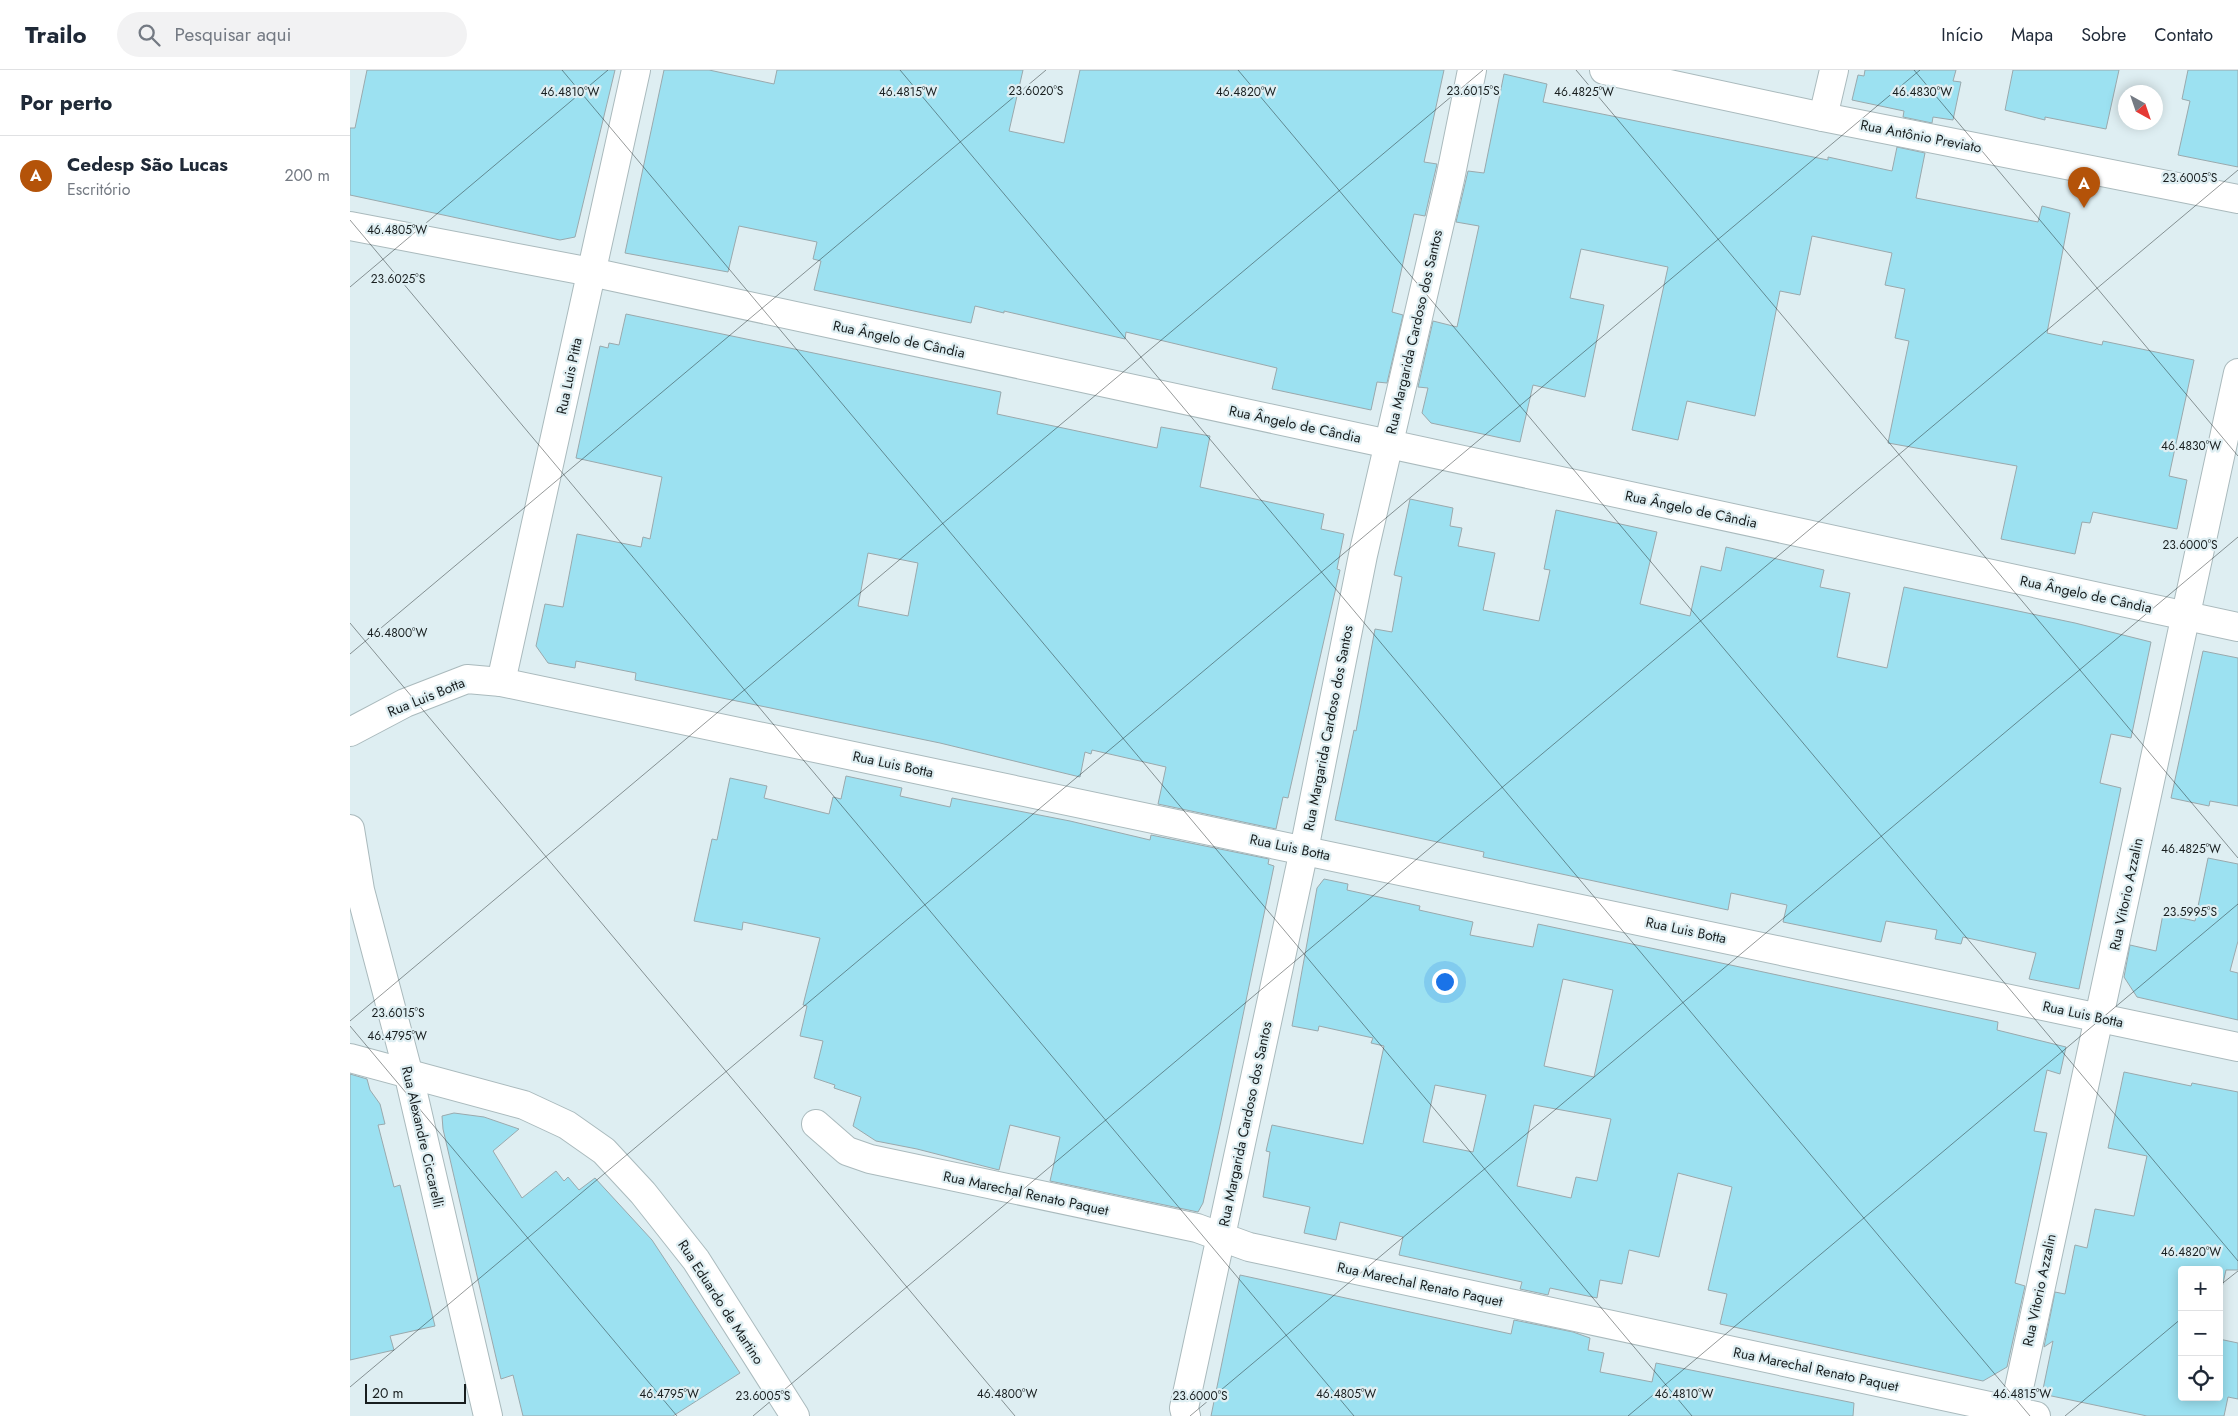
<!DOCTYPE html>
<html lang="pt">
<meta charset="utf-8">
<style>
:root{--surface:#fff;--page:#f2f2f3;--text:#1f2937;--muted:#747a83;--line:#e0e1e3;--accent:#b45309}
body{margin:0;font-family:Jost,sans-serif;background:var(--page);color:var(--text)}
.controls{position:absolute;right:15px;bottom:15px;display:grid;overflow:hidden;border-radius:5px;box-shadow:0 2px 12px #0003}
.controls button{width:45px;height:45px;display:grid;place-items:center;padding:0;border:0;border-bottom:1px solid var(--line);background:var(--surface);color:var(--text);font:25px sans-serif}
.compass{position:absolute;left:1768px;top:15px;width:45px;height:45px;border-radius:50%;background:var(--surface);box-shadow:0 2px 12px #0003;rotate:140deg}
.scale{position:absolute;left:15px;bottom:12px;width:101px;box-sizing:border-box;padding-left:5px;border:2px solid #181e1f;border-top:0;font-size:14px;line-height:18px;white-space:nowrap;color:#181e1f;-webkit-text-stroke:4px #deeef2;paint-order:stroke}
.you{position:absolute;left:1094px;top:911px;width:18px;height:18px;margin:-12px;border:4px solid #fff;border-radius:50%;background:#1a73e8;box-shadow:0 0 0 8px #1a73e833}
.badge{display:grid;place-items:center;width:32px;height:32px;border-radius:50%;background:var(--accent);color:#fff;font-size:16px;font-weight:700}
.pin{position:absolute;translate:-50% -41px;filter:drop-shadow(0 1px 2px #0008)}
.pin::after{content:'';position:absolute;top:26px;width:18px;height:15px;background:inherit;clip-path:polygon(0 0,100% 0,50% 100%)}
.list{margin:0;padding:0;list-style:none}
h2{display:flex;justify-content:space-between;align-items:center;height:65px;margin:0;padding:0 20px;font-size:21px}
h2 small{font-size:16px;font-weight:400;color:var(--muted)}
.list li{display:grid;grid-template-columns:32px 1fr auto;gap:15px;align-items:center;box-sizing:border-box;height:80px;padding:0 20px;border-top:1px solid var(--line)}
.list b{display:block;font-size:19px;white-space:nowrap}
.list p{margin:0;font-size:16px;white-space:nowrap;color:var(--muted)}
.list em{font-size:16px;font-style:normal;color:var(--muted)}
.icon{flex:none;width:28px;height:28px;fill:none;stroke:currentColor;stroke-width:2;stroke-linecap:round;stroke-linejoin:round}
.map{position:relative;flex:none;width:1888px;height:1346px;overflow:hidden}
header{display:flex;align-items:center;gap:30px;box-sizing:border-box;height:70px;padding:0 25px;background:var(--surface);border-bottom:1px solid var(--line)}
header strong{font-size:24px}
nav{display:flex;gap:28px;margin-inline-start:auto;font-size:18px}
.search{width:350px;height:45px;background:var(--page);display:flex;align-items:center;gap:12px;box-sizing:border-box;padding:0 18px;border-radius:28px;color:var(--muted);font-size:19px}
main{display:flex}
aside{flex:1;background:var(--surface)}
.map>svg:first-child{display:block}
.building{fill:#9ce1f1;stroke:#9aa9ad;fill-rule:evenodd}
.lines{fill:none;stroke-linecap:round;stroke-linejoin:round}
.minor-casing{stroke:#aababd;stroke-width:30}
.minor{stroke:#fff;stroke-width:28}
.ticks{fill:none;stroke:#181e1f;stroke-width:1;stroke-opacity:0.45}
.labels{text-anchor:middle;stroke-width:4.5;stroke-linejoin:round;paint-order:stroke}
.street-label{font-size:14px;fill:#181e1f;stroke:#deeef2}
.ticks-label{font-size:12px;text-anchor:middle;fill:#181e1f;stroke:#deeef2;stroke-width:4.5;stroke-linejoin:round;paint-order:stroke}
</style>
<header>
<strong>Trailo</strong>
<div class="search"><svg class="icon" aria-label="search" viewBox="0 0 24 24"><circle cx="10" cy="10" r="6"/><path d="M15 15l6 6"/></svg>Pesquisar aqui</div>
<nav><a>Início</a><a>Mapa</a><a>Sobre</a><a>Contato</a></nav>
</header>
<main>
<aside>
<h2>Por perto<small></small></h2>
<ul class="list">
<li><span class="badge">A</span><div><b>Cedesp São Lucas</b><p>Escritório</p></div><em>200 m</em></li>
</ul>
</aside>
<div class="map">
<svg width="1888" height="1346" viewBox="0 0 1888 1346">
<rect width="100%" height="100%" fill="#deeef2"/>
<g class="building">
<polygon points="17,0 265,0 225,167 210,170 0,125 0,58 5,58"/>
<polygon points="314,0 359,0 424,14 427,0 673,0 659,61 714,73 730,0 1094,0 1074,92 1087,94 1075,146 1064,144 1042,242 1053,245 1037,313 1027,312 1021,340 922,319 927,298 776,262 775,269 654,241 654,243 625,236 621,253 464,220 471,191 463,189 467,172 389,156 378,202 275,183"/>
<polygon points="1515,0 1606,0 1603,11 1611,12 1603,50 1583,47 1582,53 1553,47 1554,41 1502,30 1508,5 1514,6"/>
<polygon points="1663,0 1769,0 1756,59 1695,47 1695,50 1655,40"/>
<polygon points="1838,0 1888,0 1888,97 1828,85 1840,31 1832,29"/>
<polygon points="1154,4 1197,14 1193,32 1478,90 1478,87 1542,101 1547,77 1575,83 1566,128 1688,152 1692,136 1720,143 1697,263 1752,275 1753,271 1844,290 1819,406 1837,410 1827,459 1743,442 1740,453 1732,452 1725,484 1651,469 1667,396 1538,373 1559,271 1545,268 1555,219 1535,215 1542,183 1462,166 1450,225 1430,221 1405,346 1337,331 1328,370 1282,360 1318,197 1231,179 1220,228 1254,235 1235,327 1183,315 1170,372 1081,353 1072,343 1078,318 1068,317 1083,251 1107,257 1129,156 1106,152 1118,101 1134,103"/>
<path d="M276,244l375,78 -4,22 160,34 4,-21 49,9 -10,51 124,27 -3,15 23,5 -7,35 3,1 -52,228 -5,-1 -7,32 -118,-25 8,-37 -74,-17 -1,4 -6,-2 -5,25 -140,-34 -305,-63 1,-7 -60,-12 -1,7 -27,-5 -12,-17 9,-42 18,3 14,-73 64,13 2,-10 7,2 12,-62 -86,-19 24,-112 8,2 1,-5 10,2zM518,483l50,10 -10,53 -50,-10z"/>
<polygon points="1060,429 1103,438 1100,456 1112,458 1108,476 1145,483 1133,540 1189,551 1200,500 1194,499 1206,440 1307,462 1290,534 1340,546 1351,496 1371,501 1376,477 1474,500 1470,517 1500,523 1487,587 1537,598 1554,517 1725,553 1801,572 1781,668 1761,664 1750,713 1771,718 1729,919 1679,909 1686,883 1613,867 1611,874 1585,869 1587,860 1536,851 1531,872 1433,852 1437,835 1381,823 1378,840 1133,787 1134,782 985,750 1004,660 1006,661 1025,559 1042,562 1052,507 1044,505"/>
<polygon points="1853,581 1888,588 1888,736 1860,731 1859,736 1821,728"/>
<polygon points="496,706 552,718 550,726 600,737 602,728 720,751 800,770 801,765 919,789 918,794 924,796 871,1051 853,1133 848,1142 700,1111 710,1067 660,1055 649,1100 567,1079 526,1071 503,1056 511,1027 484,1018 485,1015 464,1008 473,971 450,966 457,936 453,935 470,868 393,852 392,860 344,851 362,769 367,770 380,708 417,716 414,728 479,744 483,727 491,729"/>
<polygon points="1858,788 1888,794 1888,871 1880,901 1888,903 1888,950 1787,927 1774,907 1780,875 1806,881 1813,844 1845,851"/>
<path d="M974,809l24,5 -1,6 73,16 -1,4 54,12 -3,13 63,12 5,-23 460,98 -1,8 69,17 -6,27 -13,-4 -13,61 13,2 -32,150 10,3 -18,81 -24,14 -263,-57 7,-30 -19,-4 24,-103 -54,-14 -19,84 -30,-7 -7,34 -22,-4 -3,18 -47,-10 -2,7 -28,-6 2,-7 -123,-27 4,-18 -63,-15 -4,18 -32,-7 6,-26 -47,-10 7,-45 -4,-1 6,-26 91,19 21,-98 -13,-3 2,-5 -54,-12 -1,5 -26,-5 25,-138zM1213,909l50,11 -19,87 -50,-11zM1085,1015l51,10 -13,57 -50,-10zM1184,1035l77,14 -14,62 -21,-4 -5,21 -54,-12z"/>
<polygon points="1774,1002 1841,1016 1842,1013 1888,1022 1888,1200 1876,1200 1869,1231 1869,1200 1832,1200 1832,1327 1869,1327 1869,1269 1888,1273 1888,1329 1878,1327 1874,1346 1797,1346 1692,1324 1703,1271 1694,1277 1705,1222 1715,1224 1725,1175 1737,1178 1745,1139 1784,1146 1797,1086 1758,1078"/>
<polygon points="0,1004 17,1009 20,1020 30,1034 35,1054 28,1055 44,1117 50,1115 85,1256 40,1266 44,1280 0,1290"/>
<polygon points="104,1043 134,1047 169,1059 143,1081 172,1128 206,1101 214,1111 218,1107 229,1120 245,1108 302,1170 390,1303 323,1346 173,1346 163,1305 151,1309 93,1059 92,1046"/>
<polygon points="890,1205 1161,1264 1164,1250 1223,1262 1240,1268 1238,1280 1254,1283 1250,1302 1302,1312 1306,1293 1504,1333 1503,1346 861,1346"/>
</g>
<g class="lines">
<defs>
<g id="minor">
<polyline points="1254,0 1473,47 1888,129"/>
<polyline points="1473,47 1484,0"/>
<polyline points="0,156 241,202 1888,557"/>
<polyline points="151,612 286,0"/>
<polyline points="0,662 55,633 117,609 151,612 1888,977"/>
<polyline points="0,759 10,820 58,1002 138,1346"/>
<polyline points="0,988 174,1035 217,1055 254,1081 293,1123 346,1190 445,1346"/>
<polyline points="466,1054 497,1081 520,1089 847,1158 899,1177 1686,1346"/>
<polyline points="836,1346 834,1338 954,780 1013,485 1100,109 1122,0"/>
<path d="M1663,1346c73,-348 152,-695 225,-1043"/>
</g>
</defs>
<use href="#minor" class="minor-casing"/>
<use href="#minor" class="minor"/>
</g>
<path class="ticks" d="M212,0l1130,1346M550,0l1130,1346M888,0l1000,1191M1226,0l662,788M1564,0l324,386M0,150l1004,1196M0,217l258,-217M0,553l665,793M0,584l696,-584M0,951l1133,-951M0,956l327,390M1869,1216l19,-15M0,1317l1570,-1317M403,1346l1485,-1246M840,1346l1048,-879M1278,1346l610,-512M1715,1346l117,-98"/>
<g class="labels">
<g class="street-label">
<text transform="translate(1571 66) rotate(11)" y="5">Rua Antônio Previato</text>
<text transform="translate(1064 262) rotate(-77)" y="5">Rua Margarida Cardoso dos Santos</text>
<text transform="translate(549 269) rotate(12)" y="5">Rua Ângelo de Cândia</text>
<text transform="translate(219 306) rotate(-78)" y="5">Rua Luis Pitta</text>
<text transform="translate(945 354) rotate(12)" y="5">Rua Ângelo de Cândia</text>
<text transform="translate(1341 439) rotate(12)" y="5">Rua Ângelo de Cândia</text>
<text transform="translate(1736 524) rotate(12)" y="5">Rua Ângelo de Cândia</text>
<text transform="translate(76 627) rotate(-22)" y="5">Rua Luis Botta</text>
<text transform="translate(978 658) rotate(-79)" y="5">Rua Margarida Cardoso dos Santos</text>
<text transform="translate(543 694) rotate(12)" y="5">Rua Luis Botta</text>
<text transform="translate(940 777) rotate(12)" y="5">Rua Luis Botta</text>
<text transform="translate(1776 824) rotate(-78)" y="5">Rua Vitorio Azzalin</text>
<text transform="translate(1336 860) rotate(12)" y="5">Rua Luis Botta</text>
<text transform="translate(1733 944) rotate(12)" y="5">Rua Luis Botta</text>
<text transform="translate(895 1054) rotate(-78)" y="5">Rua Margarida Cardoso dos Santos</text>
<text transform="translate(73 1067) rotate(77)" y="5">Rua Alexandre Ciccarelli</text>
<text transform="translate(676 1123) rotate(12)" y="5">Rua Marechal Renato Paquet</text>
<text transform="translate(1070 1214) rotate(12)" y="5">Rua Marechal Renato Paquet</text>
<text transform="translate(1689 1220) rotate(-78)" y="5">Rua Vitorio Azzalin</text>
<text transform="translate(371 1232) rotate(57)" y="5">Rua Eduardo de Martino</text>
<text transform="translate(1466 1299) rotate(12)" y="5">Rua Marechal Renato Paquet</text>
</g>
</g>
<g class="ticks-label">
<text x="686" y="25">23.6020°S</text>
<text x="1123" y="25">23.6015°S</text>
<text x="558" y="26">46.4815°W</text>
<text x="1234" y="26">46.4825°W</text>
<text x="1572" y="26">46.4830°W</text>
<text x="220" y="26">46.4810°W</text>
<text x="896" y="26">46.4820°W</text>
<text x="1840" y="112">23.6005°S</text>
<text x="47" y="164">46.4805°W</text>
<text x="48" y="213">23.6025°S</text>
<text x="1841" y="380">46.4830°W</text>
<text x="1840" y="479">23.6000°S</text>
<text x="47" y="567">46.4800°W</text>
<text x="1841" y="783">46.4825°W</text>
<text x="1840" y="846">23.5995°S</text>
<text x="48" y="947">23.6015°S</text>
<text x="47" y="970">46.4795°W</text>
<text x="1841" y="1186">46.4820°W</text>
<text x="319" y="1328">46.4795°W</text>
<text x="657" y="1328">46.4800°W</text>
<text x="996" y="1328">46.4805°W</text>
<text x="1334" y="1328">46.4810°W</text>
<text x="1672" y="1328">46.4815°W</text>
<text x="413" y="1330">23.6005°S</text>
<text x="850" y="1330">23.6000°S</text>
</g>
</svg>
<div class="controls">
<button>+</button>
<button>−</button>
<button><svg class="icon" aria-label="locate" viewBox="0 0 24 24"><circle cx="12" cy="12" r="6"/><path d="M12 2v4M12 18v4M2 12h4M18 12h4"/></svg></button>
</div>
<svg class="compass" viewBox="-18 -18 36 36"><path d="M0-13l5 13h-10z" fill="#e53935"/><path d="M0 13l5-13h-10z" fill="#747a83"/></svg>
<div class="scale">20 m</div>
<div class="you"></div>
<div class="pin badge" style="left:1734px;top:138px">A</div>
</div>
</main>
